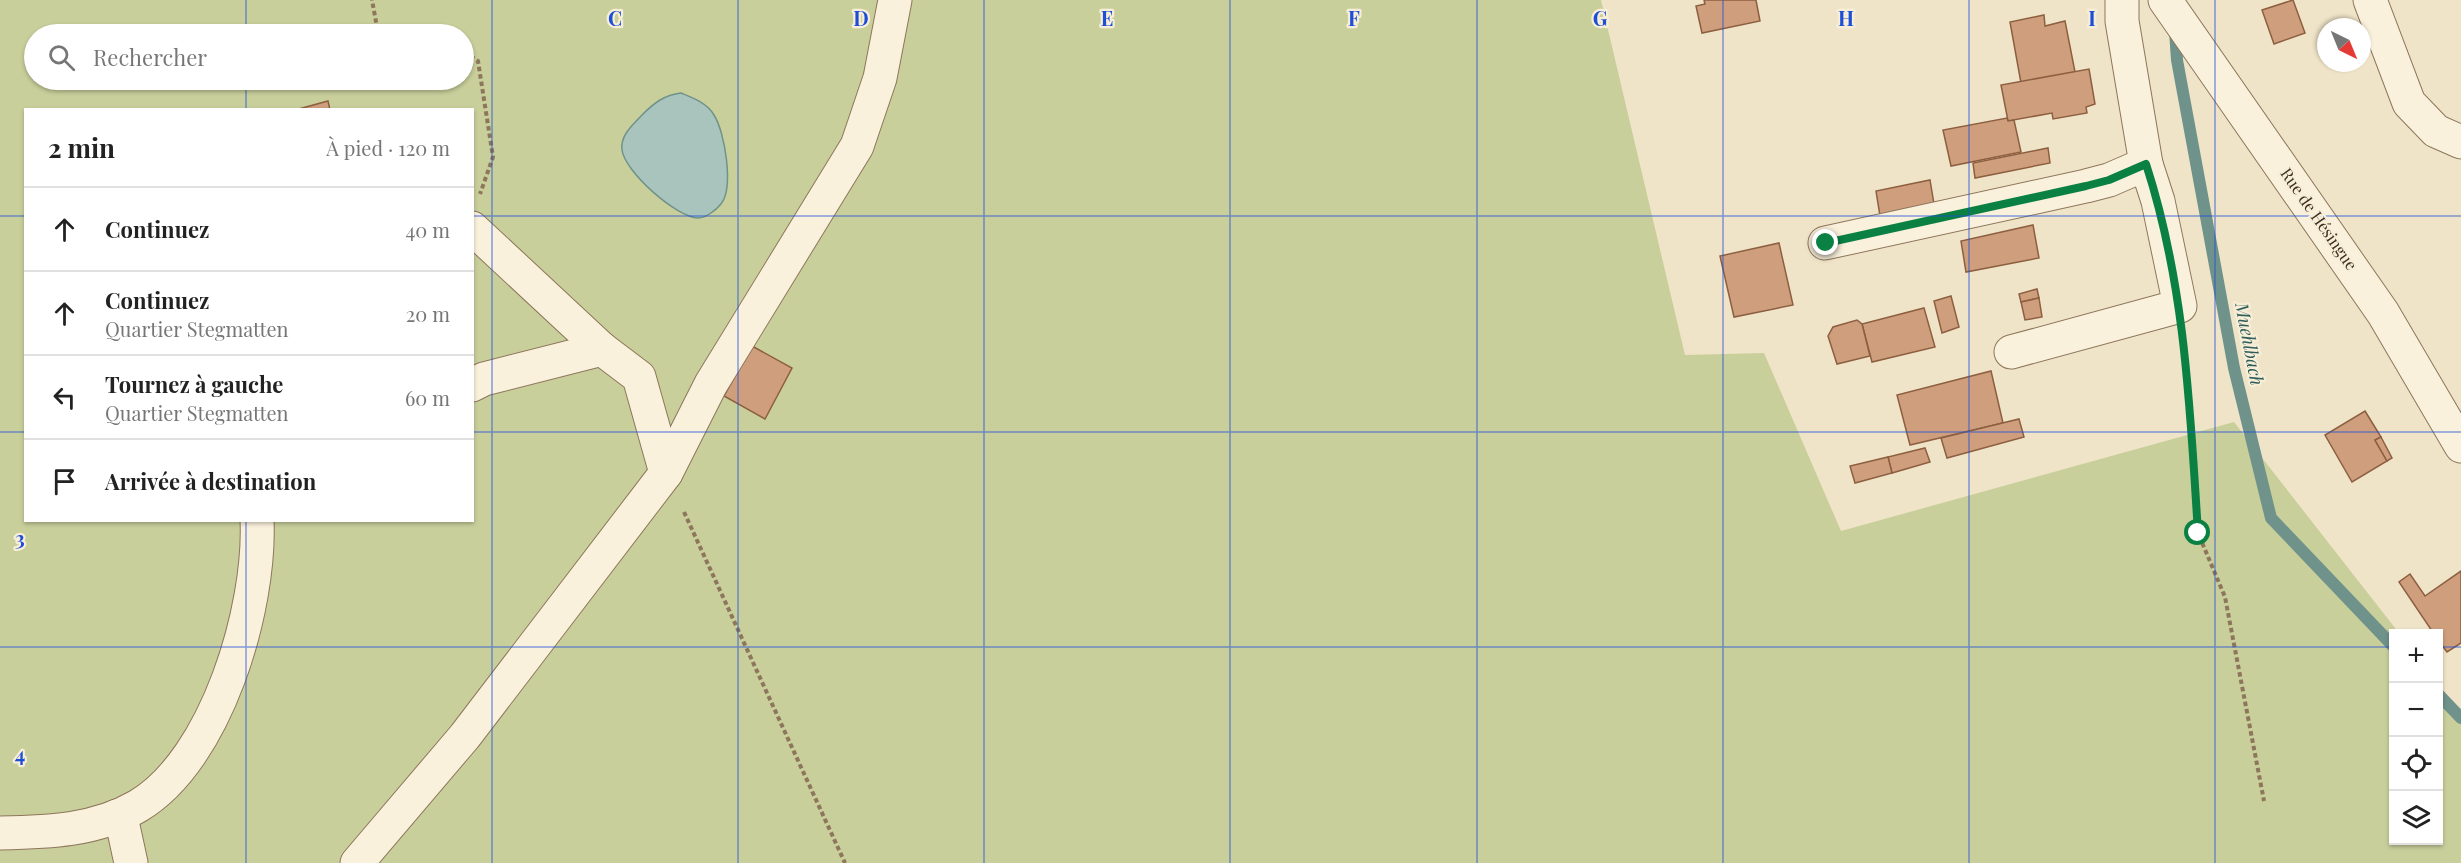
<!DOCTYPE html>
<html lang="fr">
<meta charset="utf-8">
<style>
:root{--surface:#fff;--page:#f2f2f2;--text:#222;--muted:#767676;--line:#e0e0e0}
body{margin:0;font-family:"Playfair Display",serif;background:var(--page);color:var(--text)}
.controls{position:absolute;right:18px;bottom:18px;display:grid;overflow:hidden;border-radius:0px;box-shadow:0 2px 4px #0004}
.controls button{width:54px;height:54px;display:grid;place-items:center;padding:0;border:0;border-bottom:2px solid var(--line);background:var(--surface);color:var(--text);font:30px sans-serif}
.compass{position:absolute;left:2317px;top:18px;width:54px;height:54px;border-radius:50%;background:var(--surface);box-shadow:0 2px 4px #0004;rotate:137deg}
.stop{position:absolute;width:18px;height:18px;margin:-14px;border:4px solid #0b8043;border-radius:50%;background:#fff}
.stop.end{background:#0b8043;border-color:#fff;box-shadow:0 2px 6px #0008}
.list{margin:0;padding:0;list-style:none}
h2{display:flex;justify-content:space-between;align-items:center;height:78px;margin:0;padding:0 24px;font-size:26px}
h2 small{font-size:20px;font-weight:400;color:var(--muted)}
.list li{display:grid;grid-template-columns:39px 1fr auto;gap:18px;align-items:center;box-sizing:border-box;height:84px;padding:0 24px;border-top:2px solid var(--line)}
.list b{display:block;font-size:22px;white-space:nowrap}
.list p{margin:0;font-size:20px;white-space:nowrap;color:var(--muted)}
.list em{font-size:20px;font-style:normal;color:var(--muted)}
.icon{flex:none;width:33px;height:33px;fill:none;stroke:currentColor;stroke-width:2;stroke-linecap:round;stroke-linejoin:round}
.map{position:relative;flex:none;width:2461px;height:863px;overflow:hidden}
.search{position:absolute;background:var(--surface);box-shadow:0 2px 4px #0004;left:24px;top:24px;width:450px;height:66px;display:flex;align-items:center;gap:15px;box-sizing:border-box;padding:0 21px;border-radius:33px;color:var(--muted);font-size:22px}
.panel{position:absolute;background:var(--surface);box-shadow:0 2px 4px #0004;left:24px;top:108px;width:450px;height:414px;border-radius:0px}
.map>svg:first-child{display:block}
.green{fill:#c9cf9b;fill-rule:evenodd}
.water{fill:#a9c4bc;stroke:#6f938a;stroke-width:1.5}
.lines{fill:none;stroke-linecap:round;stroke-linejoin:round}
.stream{stroke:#6f938a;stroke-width:12}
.building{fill:#cf9f7d;stroke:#8d5f41;stroke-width:1.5}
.minor-casing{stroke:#8d765c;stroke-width:35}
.path{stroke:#8d765c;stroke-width:4;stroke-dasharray:4.5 3;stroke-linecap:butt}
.minor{stroke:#faf1dc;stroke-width:33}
.route{stroke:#0b8043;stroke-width:8}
.grid{fill:none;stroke:#1d4ed8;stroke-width:1.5;stroke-opacity:0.55}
.labels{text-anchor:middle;stroke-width:4.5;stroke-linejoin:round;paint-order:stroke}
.street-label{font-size:16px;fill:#3d2e20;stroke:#f7eed8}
.water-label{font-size:18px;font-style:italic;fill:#2f5d5a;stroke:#f7eed8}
.grid-label{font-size:20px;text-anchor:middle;font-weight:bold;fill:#1d4ed8;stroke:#f7eed8;stroke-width:4.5;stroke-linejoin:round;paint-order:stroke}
</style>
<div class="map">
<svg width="2461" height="863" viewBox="0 0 2461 863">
<rect width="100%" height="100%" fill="#f0e4c8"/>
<path class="green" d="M0,0h1601l84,355 79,-2 77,178 393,-109 165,211 -5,1v206h44l1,-155 22,29v149h-2461zM34,34h430v46h-430zM26,110h446v410h-446z"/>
<path class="water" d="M681,93c12,5 26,10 33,22 11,17 20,73 7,89 -5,6 -15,14 -23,14 -22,-1 -73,-46 -76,-68 -2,-15 11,-25 20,-35 12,-12 22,-20 39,-22z"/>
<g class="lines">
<g class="stream">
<polyline points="2175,31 2177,60 2234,368 2271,518 2394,647"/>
<polyline points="2438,694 2461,718"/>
</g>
</g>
<g class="building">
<polygon points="1704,0 1756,0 1760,21 1702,33 1696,6 1705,4"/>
<polygon points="2293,0 2305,33 2274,44 2262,10"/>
<polygon points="2044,15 2045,26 2065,21 2075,72 2021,83 2010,22"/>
<polygon points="2089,69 2095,104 2086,107 2087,113 2053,119 2052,113 2008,121 2001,85"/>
<polygon points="328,101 330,110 295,110"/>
<polygon points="2007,118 2008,121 2014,120 2021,152 1951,166 1943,130"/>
<polygon points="2048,148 2050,163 1975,178 1973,163"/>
<polygon points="1930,180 1935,210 1881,222 1876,191"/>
<polygon points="2033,225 2039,258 1966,272 1961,241"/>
<polygon points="1779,243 1793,305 1734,317 1720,256"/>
<polygon points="2037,289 2039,298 2021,302 2019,294"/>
<polygon points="1951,296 1959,327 1942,333 1934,301"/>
<polygon points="2039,298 2042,317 2025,320 2021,302"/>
<polygon points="1924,308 1935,347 1872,362 1862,324"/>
<polygon points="1857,320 1862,324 1870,356 1837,364 1828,336 1833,327"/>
<polygon points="752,346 792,368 765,419 724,396"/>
<polygon points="1991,371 2003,423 1910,445 1897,395"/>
<polygon points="2365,411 2381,437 2375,440 2387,461 2352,482 2325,435"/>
<polygon points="2019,419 2024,437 1947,458 1941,438"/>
<polygon points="2381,437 2392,458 2387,461 2375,440"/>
<polygon points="1925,448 1930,462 1892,473 1888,457"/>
<polygon points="1888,457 1892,473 1855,483 1850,466"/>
<polygon points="2461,571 2461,643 2447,652 2438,640 2438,634 2434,634 2399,582 2410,574 2425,596"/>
</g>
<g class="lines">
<defs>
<g id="minor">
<polyline points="2165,0 2383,313 2461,446"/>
<polyline points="2370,0 2409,103 2436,131 2461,142"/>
<polyline points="472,228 602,349"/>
<polyline points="1825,243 2086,186 2109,180 2146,164 2122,21 2122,0"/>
<polyline points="2011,352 2180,306 2158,201 2146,164"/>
<polyline points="472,385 484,379 602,349 639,377 666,473"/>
<polyline points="117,816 123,826 131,863"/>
<path d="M0,833c48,-1 95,-2 138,-27 79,-47 123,-199 119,-286"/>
<polyline points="357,863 465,736 666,473 711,384 857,146 880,78 895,0"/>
</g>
</defs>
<use href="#minor" class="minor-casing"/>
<g class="path">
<polyline points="369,34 377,27 372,0"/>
<polyline points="464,52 478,61 493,157 480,194"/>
<polyline points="2184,342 2198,533 2225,597 2264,801"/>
<polyline points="684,512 845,863"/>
</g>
<use href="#minor" class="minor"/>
</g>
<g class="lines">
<path class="route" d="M1826,243l260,-57 23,-6 37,-16c39,120 44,244 52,369"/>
</g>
<path class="grid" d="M246,0v34M492,0v863M738,0v863M984,0v863M1230,0v863M1477,0v863M1723,0v863M1969,0v863M2215,0v863M246,80v30M0,216h26M472,216h1989M0,432h26M472,432h1989M246,520v343M0,647h2394M2438,647h23"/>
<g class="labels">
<g class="street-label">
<text transform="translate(2319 219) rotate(55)" y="6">Rue de Hésingue</text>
</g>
<g class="water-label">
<text transform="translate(2249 344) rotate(79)" y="6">Muehlbach</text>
</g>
</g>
<g class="grid-label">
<text x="615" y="26">C</text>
<text x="861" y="26">D</text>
<text x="1107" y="26">E</text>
<text x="1354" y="26">F</text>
<text x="1600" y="26">G</text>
<text x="1846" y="26">H</text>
<text x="2092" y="26">I</text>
<text x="20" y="546">3</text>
<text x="20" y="762">4</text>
</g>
</svg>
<div class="controls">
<button>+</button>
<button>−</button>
<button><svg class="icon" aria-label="locate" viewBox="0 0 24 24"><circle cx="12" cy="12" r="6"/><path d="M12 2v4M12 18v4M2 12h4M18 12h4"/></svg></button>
<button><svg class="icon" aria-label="layers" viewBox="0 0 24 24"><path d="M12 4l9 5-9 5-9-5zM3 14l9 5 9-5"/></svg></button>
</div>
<svg class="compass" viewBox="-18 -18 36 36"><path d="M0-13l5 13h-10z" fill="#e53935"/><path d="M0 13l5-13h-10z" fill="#767676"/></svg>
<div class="stop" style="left:2198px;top:533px"></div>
<div class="stop end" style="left:1826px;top:243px"></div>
<div class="search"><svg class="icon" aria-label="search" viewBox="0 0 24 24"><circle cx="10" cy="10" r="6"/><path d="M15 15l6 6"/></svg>Rechercher</div>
<section class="panel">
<h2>2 min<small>À pied · 120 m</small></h2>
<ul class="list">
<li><svg class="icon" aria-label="ahead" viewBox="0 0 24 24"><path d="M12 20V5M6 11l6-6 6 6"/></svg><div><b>Continuez</b></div><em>40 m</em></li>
<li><svg class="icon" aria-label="ahead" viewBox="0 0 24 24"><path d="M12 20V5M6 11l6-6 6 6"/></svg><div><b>Continuez</b><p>Quartier Stegmatten</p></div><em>20 m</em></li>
<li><svg class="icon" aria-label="left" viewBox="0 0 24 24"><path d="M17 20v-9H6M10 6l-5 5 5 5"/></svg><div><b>Tournez à gauche</b><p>Quartier Stegmatten</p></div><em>60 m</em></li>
<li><svg class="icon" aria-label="arrive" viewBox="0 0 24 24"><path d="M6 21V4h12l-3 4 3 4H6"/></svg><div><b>Arrivée à destination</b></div></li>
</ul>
</section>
</div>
